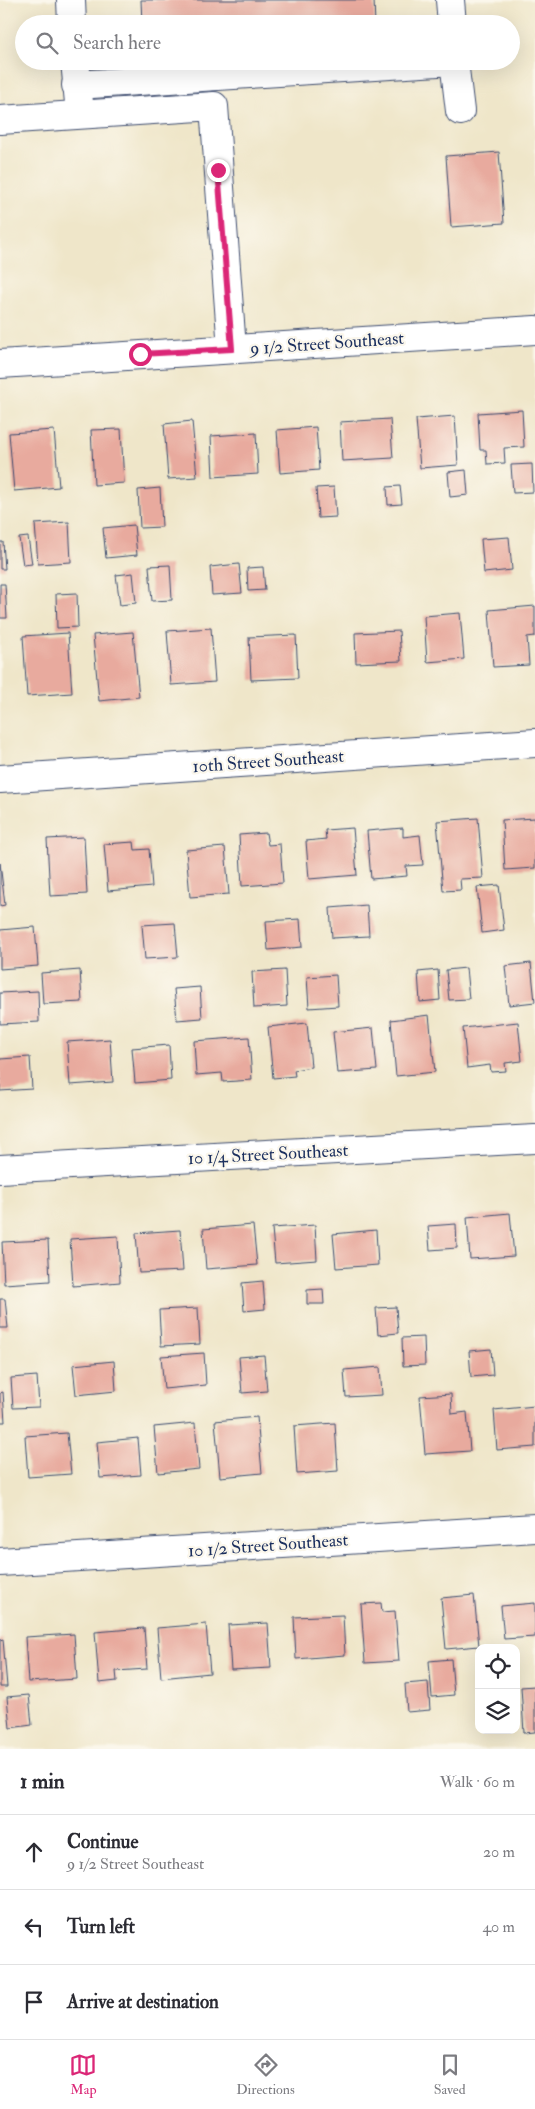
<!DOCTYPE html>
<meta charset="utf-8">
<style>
:root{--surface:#fff;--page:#f7f7f7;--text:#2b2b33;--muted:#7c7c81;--line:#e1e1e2;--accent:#db2777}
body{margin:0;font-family:"IM FELL Double Pica",serif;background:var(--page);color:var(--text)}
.controls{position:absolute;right:15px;bottom:15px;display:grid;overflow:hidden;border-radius:10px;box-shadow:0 5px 20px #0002}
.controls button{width:45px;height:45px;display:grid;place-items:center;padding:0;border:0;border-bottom:1px solid var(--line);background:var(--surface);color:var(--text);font:25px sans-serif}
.stop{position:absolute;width:15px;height:15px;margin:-11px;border:4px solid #db2777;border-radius:50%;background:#fff}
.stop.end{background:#db2777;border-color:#fff;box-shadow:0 1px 5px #0008}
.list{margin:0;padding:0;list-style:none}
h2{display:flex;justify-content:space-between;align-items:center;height:65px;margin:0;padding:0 20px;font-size:21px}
h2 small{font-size:16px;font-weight:400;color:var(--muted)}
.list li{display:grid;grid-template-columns:32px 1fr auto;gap:15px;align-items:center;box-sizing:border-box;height:75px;padding:0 20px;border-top:1px solid var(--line)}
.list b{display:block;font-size:19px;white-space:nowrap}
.list p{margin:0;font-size:16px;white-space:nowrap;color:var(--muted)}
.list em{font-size:16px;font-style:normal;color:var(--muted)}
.icon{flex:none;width:28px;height:28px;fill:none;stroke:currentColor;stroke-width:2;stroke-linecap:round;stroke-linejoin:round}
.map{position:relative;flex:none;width:535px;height:1749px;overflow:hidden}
.search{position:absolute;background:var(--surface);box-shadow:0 5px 20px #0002;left:15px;right:15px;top:15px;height:55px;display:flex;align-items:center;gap:12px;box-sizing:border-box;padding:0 18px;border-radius:28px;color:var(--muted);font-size:19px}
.sheet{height:290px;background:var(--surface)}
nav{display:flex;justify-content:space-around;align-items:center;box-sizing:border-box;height:70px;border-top:1px solid var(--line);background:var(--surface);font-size:14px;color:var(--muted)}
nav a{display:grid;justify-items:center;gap:2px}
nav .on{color:var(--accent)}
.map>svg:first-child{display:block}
.building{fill:#e8aa9e}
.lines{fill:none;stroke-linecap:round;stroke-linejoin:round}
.minor-casing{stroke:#3b4a6e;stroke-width:30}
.minor{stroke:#fff;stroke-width:28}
.route{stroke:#db2777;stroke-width:6}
.labels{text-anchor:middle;stroke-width:4.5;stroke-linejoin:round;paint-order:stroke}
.street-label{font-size:18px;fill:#1b2f5e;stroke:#fbf7ec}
</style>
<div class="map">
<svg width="535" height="1749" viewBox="0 0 535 1749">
<rect width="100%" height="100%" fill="#fbf7ec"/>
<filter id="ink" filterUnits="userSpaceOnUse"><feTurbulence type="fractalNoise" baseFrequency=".02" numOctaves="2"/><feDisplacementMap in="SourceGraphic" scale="10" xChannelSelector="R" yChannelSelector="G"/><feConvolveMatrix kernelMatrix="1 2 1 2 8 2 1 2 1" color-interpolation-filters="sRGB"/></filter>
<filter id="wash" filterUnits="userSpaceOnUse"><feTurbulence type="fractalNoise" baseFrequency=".0096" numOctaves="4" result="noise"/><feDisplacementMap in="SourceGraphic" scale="20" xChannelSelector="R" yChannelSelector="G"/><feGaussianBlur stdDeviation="1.12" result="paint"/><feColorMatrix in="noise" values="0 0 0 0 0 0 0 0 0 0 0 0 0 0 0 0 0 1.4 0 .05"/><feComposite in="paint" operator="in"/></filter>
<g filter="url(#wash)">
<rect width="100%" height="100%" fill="#efe6c9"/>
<g id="blocks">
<g class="building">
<polygon points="141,0 374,0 375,24 142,24"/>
<polygon points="499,152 504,223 451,227 446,156"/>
<polygon points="522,410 524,447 504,448 505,463 487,464 486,450 480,450 478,413"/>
<polygon points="455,416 458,465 420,468 416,419"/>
<polygon points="390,419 393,458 342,461 340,422"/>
<polygon points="192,421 197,477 168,479 164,424"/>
<polygon points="316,427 319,470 280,473 277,430"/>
<polygon points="121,429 124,483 94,485 91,430"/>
<polygon points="54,430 59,487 14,491 9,433"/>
<polygon points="256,433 258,474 213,477 211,436"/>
<polygon points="532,464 533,492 513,493 511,465"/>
<polygon points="466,470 468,495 450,497 448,472"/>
<polygon points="400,486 402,504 388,505 387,487"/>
<polygon points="334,487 336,517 318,518 316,488"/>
<polygon points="160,488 162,527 140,528 138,490"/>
<polygon points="69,522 71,562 38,564 35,524"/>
<polygon points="134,525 137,555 106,558 103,528"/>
<polygon points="28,537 32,564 23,565 19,538"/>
<polygon points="509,537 512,570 484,573 481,539"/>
<polygon points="0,542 3,542 5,569 0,569"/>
<polygon points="239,564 242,593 212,595 210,567"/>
<polygon points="170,565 172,600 152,601 149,566"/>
<polygon points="263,567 265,590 248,591 247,568"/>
<polygon points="133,573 136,603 120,605 116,575"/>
<polygon points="0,584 5,584 7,618 0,618"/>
<polygon points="77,593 78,627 57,628 56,594"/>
<polygon points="535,606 535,636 527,637 529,665 493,667 489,610"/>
<polygon points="460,613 464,659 427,662 424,616"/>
<polygon points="211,628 215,682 171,685 167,631"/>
<polygon points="399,631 401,661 356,663 355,633"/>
<polygon points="133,632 139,697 99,701 93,635"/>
<polygon points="68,633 72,693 27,696 23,636"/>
<polygon points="296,635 298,678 251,680 249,637"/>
<polygon points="478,818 483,878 460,879 461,890 443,891 437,821"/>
<polygon points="535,818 535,868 505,870 502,820"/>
<polygon points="353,828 357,875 309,879 306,841 326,839 325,830"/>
<polygon points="403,828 403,837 420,835 423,865 406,866 407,876 371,879 367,831"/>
<polygon points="266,833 268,845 280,844 283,883 242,886 239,835"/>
<polygon points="84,837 87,894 50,896 47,839"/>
<polygon points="134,842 135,850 149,849 152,887 108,891 104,844"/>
<polygon points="225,847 229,894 190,897 186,850"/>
<polygon points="0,863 5,905 0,906"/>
<polygon points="499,885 504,930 482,933 477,887"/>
<polygon points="367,905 369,936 332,938 330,908"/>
<polygon points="300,919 302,947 268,950 266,921"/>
<polygon points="175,923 178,957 145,959 142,925"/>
<polygon points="35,927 38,966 0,969 0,930"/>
<polygon points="531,963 535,1002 509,1005 505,966"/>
<polygon points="466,968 469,999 449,1000 446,970"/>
<polygon points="80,970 82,1002 43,1004 41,973"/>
<polygon points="285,970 287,1006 254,1008 252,972"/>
<polygon points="438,970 440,1000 420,1002 418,972"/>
<polygon points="336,975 338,1006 309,1008 307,977"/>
<polygon points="200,987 202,1018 177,1020 174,989"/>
<polygon points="38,991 39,1022 0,1024 0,993"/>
<polygon points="429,1015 435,1072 396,1076 391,1020"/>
<polygon points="518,1022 522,1061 505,1063 506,1071 491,1072 490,1065 467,1068 463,1028"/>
<polygon points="307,1023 311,1067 294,1070 295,1076 273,1078 268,1027"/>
<polygon points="373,1028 377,1070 337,1073 333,1032"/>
<polygon points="249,1037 252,1080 223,1082 222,1073 196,1075 194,1041"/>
<polygon points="110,1039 113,1082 70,1085 67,1042"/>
<polygon points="169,1045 171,1080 135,1083 132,1048"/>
<polygon points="30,1057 32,1089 0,1091 0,1059"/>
<polygon points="510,1213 514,1256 470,1259 467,1217"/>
<polygon points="456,1224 457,1248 430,1250 428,1226"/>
<polygon points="253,1225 257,1265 206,1269 203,1229"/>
<polygon points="315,1225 317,1260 275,1263 272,1228"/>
<polygon points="180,1230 183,1271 139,1273 136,1233"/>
<polygon points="376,1230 378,1265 336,1268 333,1234"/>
<polygon points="118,1236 120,1282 73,1286 70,1239"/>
<polygon points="48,1240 50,1281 4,1284 2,1242"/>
<polygon points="263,1281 265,1309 244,1311 242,1283"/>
<polygon points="323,1289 324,1304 307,1304 307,1290"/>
<polygon points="0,1299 5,1299 8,1328 0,1328"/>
<polygon points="396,1307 398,1333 378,1335 376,1308"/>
<polygon points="198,1308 200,1344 161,1346 159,1310"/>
<polygon points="424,1337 425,1365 403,1366 402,1338"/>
<polygon points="491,1349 493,1375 471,1377 469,1351"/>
<polygon points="204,1353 206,1385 164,1389 161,1356"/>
<polygon points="264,1355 267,1391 242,1393 239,1357"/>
<polygon points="114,1361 116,1391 76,1395 73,1365"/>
<polygon points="380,1367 382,1395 346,1397 344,1370"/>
<polygon points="37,1376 39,1407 13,1408 11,1378"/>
<polygon points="3,1392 5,1422 0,1422 0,1393"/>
<polygon points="451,1394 452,1414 467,1412 470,1451 425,1454 420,1396"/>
<polygon points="535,1406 535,1447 497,1450 494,1410"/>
<polygon points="257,1417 262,1473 220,1477 215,1421"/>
<polygon points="195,1423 199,1469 158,1473 154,1427"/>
<polygon points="335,1423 338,1471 297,1474 294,1426"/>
<polygon points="67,1433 71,1474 28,1477 25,1436"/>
<polygon points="138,1438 141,1475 100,1478 97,1442"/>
<polygon points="474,1595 479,1646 446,1649 441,1598"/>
<polygon points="381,1603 382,1612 395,1611 399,1661 365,1663 361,1604"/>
<polygon points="535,1603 535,1637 504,1639 501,1606"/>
<polygon points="343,1615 345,1655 296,1659 294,1617"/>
<polygon points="268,1623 271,1668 231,1670 228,1625"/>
<polygon points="206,1624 210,1673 161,1678 157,1628"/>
<polygon points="144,1628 147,1669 116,1671 117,1681 99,1683 95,1632"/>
<polygon points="74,1634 77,1679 28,1682 25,1637"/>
<polygon points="3,1639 7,1687 0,1687 0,1640"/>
<polygon points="451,1659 454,1695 432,1697 429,1661"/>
<polygon points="428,1682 430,1710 407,1712 405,1684"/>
<polygon points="535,1686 535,1732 524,1733 521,1687"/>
<polygon points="29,1695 32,1725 10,1728 7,1697"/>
</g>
</g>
</g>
<g filter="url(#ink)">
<use href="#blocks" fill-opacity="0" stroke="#3b4a6e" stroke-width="1"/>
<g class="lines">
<defs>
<g id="minor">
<polyline points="71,0 72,24"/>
<polyline points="450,0 452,24"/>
<polyline points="75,61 79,103"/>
<polyline points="454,61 460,111"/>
<polyline points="76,85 454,61"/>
<polyline points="0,120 214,106 232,349"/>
<polyline points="0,364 535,330"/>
<polyline points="0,779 535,743"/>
<polyline points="0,1169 535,1139"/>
<polyline points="0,1562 535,1528"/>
</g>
</defs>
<use href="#minor" class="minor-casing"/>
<use href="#minor" class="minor"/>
</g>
</g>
<g class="lines" filter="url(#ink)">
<polyline class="route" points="140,354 232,349 218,170"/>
</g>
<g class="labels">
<g class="street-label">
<text transform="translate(327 343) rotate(-4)" y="6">9 1/2 Street Southeast</text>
<text transform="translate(268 761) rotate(-4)" y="6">10th Street Southeast</text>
<text transform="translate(268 1154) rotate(-3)" y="6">10 1/4 Street Southeast</text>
<text transform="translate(268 1545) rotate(-4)" y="6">10 1/2 Street Southeast</text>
</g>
</g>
</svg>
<div class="controls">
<button><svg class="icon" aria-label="locate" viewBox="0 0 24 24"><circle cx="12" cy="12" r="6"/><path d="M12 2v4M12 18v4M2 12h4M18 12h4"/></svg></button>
<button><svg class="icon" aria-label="layers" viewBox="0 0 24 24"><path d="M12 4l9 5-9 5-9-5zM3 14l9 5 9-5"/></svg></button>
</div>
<div class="stop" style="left:140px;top:354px"></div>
<div class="stop end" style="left:218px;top:170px"></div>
<div class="search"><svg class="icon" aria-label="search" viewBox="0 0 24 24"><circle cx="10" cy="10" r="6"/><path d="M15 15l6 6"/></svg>Search here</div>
</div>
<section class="sheet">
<h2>1 min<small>Walk · 60 m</small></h2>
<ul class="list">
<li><svg class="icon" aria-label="ahead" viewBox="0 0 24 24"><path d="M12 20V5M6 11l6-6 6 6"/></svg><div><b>Continue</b><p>9 1/2 Street Southeast</p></div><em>20 m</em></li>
<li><svg class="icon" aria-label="left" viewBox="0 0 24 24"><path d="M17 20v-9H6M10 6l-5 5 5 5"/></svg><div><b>Turn left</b></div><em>40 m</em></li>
<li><svg class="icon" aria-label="arrive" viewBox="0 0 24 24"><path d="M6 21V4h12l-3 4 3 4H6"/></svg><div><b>Arrive at destination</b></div></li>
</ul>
</section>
<nav>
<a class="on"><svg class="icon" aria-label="map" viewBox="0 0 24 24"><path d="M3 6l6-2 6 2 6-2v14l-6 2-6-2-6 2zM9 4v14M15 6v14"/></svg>Map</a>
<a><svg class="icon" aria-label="directions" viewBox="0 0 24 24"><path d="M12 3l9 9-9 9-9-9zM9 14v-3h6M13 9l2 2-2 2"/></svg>Directions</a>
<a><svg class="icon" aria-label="saved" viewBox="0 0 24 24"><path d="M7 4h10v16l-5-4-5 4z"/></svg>Saved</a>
</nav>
